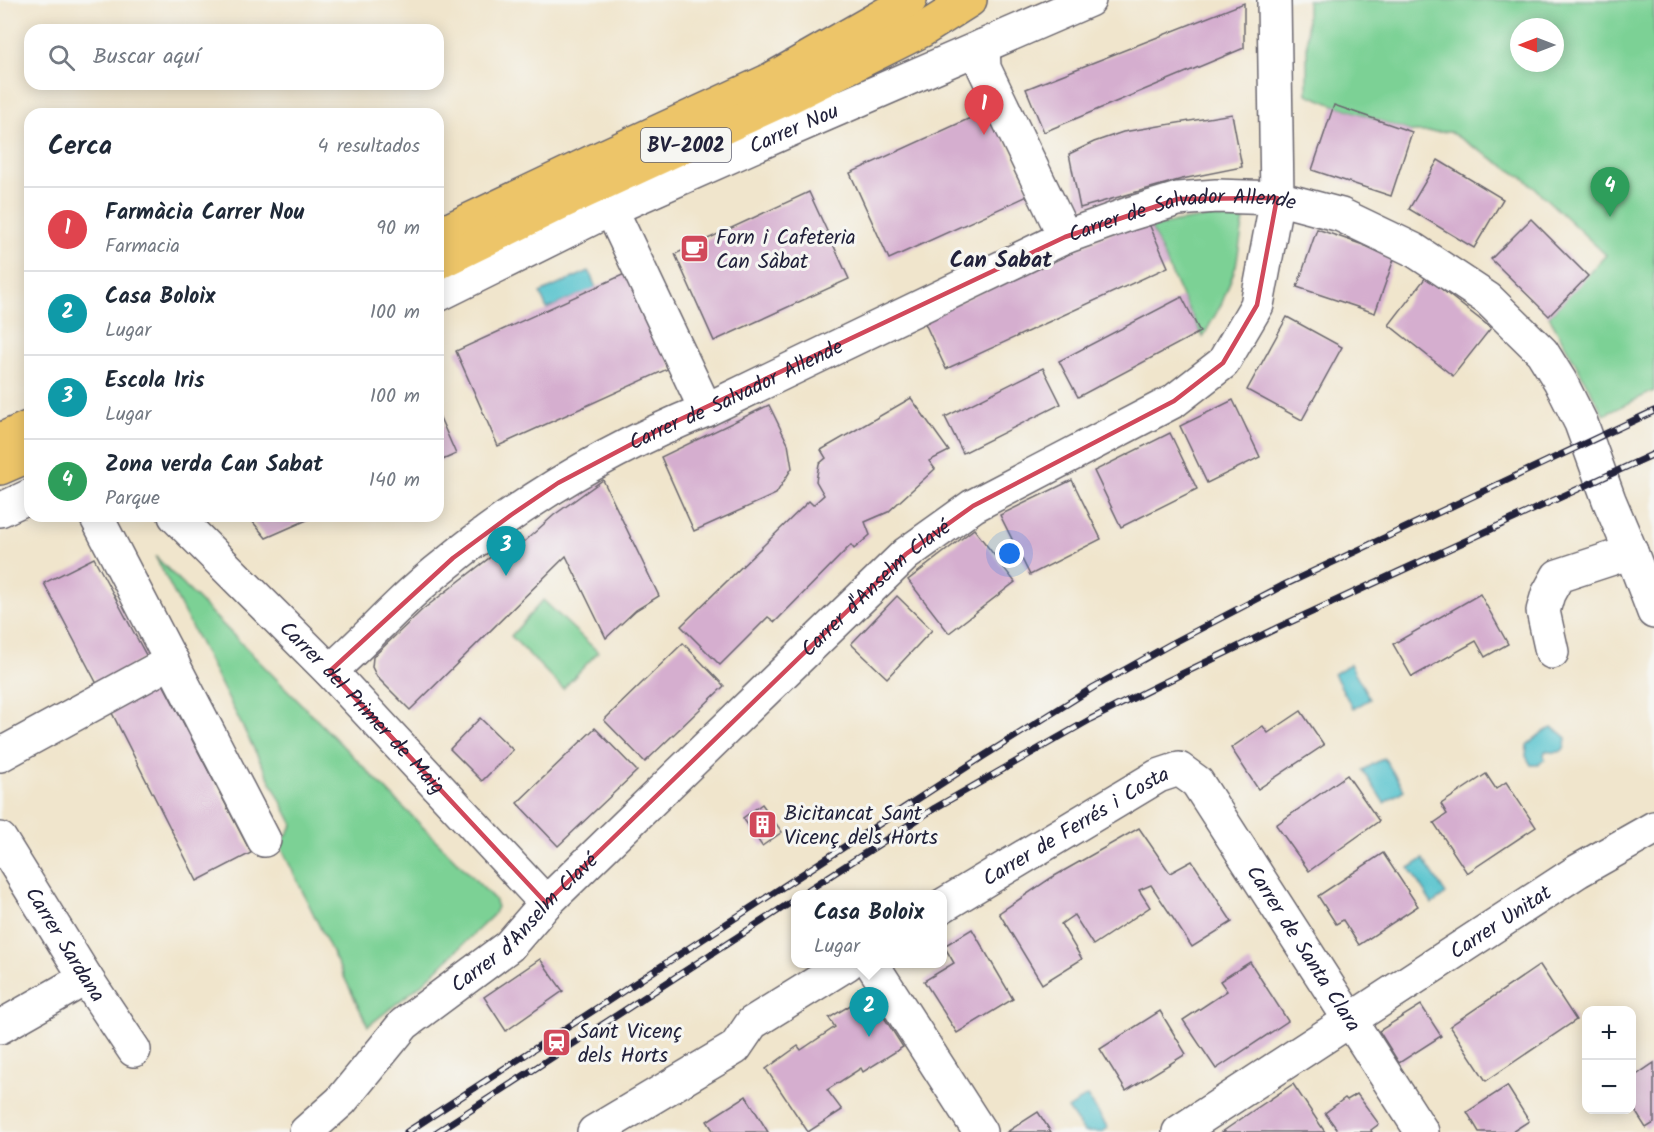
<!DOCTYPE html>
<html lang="es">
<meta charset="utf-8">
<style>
:root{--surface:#fff;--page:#f6f6f7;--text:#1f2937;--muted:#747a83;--line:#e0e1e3;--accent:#d93025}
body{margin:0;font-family:Kalam,sans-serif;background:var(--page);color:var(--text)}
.controls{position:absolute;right:18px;bottom:18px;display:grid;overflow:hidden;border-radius:12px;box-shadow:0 3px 15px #0003}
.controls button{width:54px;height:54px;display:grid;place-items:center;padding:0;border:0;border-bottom:2px solid var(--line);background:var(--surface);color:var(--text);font:30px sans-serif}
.compass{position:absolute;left:1510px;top:18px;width:54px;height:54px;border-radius:50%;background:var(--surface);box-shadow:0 3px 15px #0003;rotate:270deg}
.you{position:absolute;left:1010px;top:554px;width:21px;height:21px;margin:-15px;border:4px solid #fff;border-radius:50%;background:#1a73e8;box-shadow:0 0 0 9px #1a73e833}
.badge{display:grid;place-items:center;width:39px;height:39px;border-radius:50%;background:var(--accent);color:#fff;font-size:20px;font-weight:700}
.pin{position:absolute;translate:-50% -50px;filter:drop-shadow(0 2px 3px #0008)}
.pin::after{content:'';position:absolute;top:32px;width:21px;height:18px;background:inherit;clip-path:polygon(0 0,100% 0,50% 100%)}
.popup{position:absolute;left:791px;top:890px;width:156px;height:78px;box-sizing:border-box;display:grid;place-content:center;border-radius:12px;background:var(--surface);filter:drop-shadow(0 2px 4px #0005);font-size:20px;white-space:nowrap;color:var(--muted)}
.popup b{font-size:22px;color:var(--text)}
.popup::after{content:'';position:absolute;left:50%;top:100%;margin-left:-12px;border:12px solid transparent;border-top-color:var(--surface)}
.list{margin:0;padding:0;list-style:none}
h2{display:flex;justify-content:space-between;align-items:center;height:78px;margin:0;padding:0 24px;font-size:26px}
h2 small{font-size:20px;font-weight:400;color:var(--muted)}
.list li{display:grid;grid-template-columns:39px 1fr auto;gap:18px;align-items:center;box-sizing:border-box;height:84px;padding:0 24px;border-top:2px solid var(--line)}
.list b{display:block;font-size:22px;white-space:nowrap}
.list p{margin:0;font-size:20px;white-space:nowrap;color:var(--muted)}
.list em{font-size:20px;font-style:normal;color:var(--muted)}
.icon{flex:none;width:33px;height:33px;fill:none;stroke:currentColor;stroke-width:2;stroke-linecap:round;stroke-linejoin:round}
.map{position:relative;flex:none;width:1654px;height:1132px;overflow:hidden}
.search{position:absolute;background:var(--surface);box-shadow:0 3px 15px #0003;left:24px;top:24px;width:420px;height:66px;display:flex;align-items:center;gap:15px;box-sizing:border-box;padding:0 21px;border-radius:18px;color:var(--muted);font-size:22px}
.panel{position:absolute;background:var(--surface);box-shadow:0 3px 15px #0003;left:24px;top:108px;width:420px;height:414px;border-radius:18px}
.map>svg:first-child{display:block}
.green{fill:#7cd195;stroke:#4f7a68;stroke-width:1.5;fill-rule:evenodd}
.water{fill:#56c3cd;stroke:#3c7284;stroke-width:1.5}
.building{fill:#d5aecf}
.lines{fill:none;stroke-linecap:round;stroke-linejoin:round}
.minor-casing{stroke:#6a666e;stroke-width:36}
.major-casing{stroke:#6a666e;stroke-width:36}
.minor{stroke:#fff;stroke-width:33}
.major{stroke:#edc569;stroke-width:33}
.rail-casing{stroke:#22223b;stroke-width:7}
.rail{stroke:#f6f6f2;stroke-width:4.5;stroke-dasharray:14;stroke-linecap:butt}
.marked{fill:none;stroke:#d1495b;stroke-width:4.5;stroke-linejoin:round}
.labels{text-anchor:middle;stroke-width:6;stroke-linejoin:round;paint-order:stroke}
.shield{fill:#f6f6f2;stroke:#626272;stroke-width:1.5}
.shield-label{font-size:20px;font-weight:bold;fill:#22223b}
.street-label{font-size:21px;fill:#22223b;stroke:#f6f6f2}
.poi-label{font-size:21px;fill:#22223b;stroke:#f6f6f2;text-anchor:start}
.neighbourhood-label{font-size:22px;font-weight:bold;fill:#22223b;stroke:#f6f6f2}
</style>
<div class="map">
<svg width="1654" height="1132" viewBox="0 0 1654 1132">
<rect width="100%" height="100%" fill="#f6f6f2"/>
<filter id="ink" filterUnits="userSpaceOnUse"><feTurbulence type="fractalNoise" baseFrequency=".0167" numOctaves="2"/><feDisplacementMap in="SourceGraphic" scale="12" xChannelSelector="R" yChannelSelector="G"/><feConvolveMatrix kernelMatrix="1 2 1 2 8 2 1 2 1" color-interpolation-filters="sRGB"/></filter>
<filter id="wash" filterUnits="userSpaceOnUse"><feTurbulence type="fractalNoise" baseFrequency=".008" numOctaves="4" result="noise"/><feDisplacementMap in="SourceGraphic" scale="24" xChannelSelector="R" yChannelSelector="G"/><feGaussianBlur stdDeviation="1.35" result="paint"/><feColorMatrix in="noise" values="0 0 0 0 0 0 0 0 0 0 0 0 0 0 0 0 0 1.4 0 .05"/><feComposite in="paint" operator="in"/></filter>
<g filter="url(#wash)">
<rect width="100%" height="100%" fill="#f0e5cc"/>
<g class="green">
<path d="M1307,0h347v391l-50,24 -55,-99 57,-61 -81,-76 -75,-47h-38l-78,-27 -27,-11zM1519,27h36v36h-36z"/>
<polygon points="1211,217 1244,220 1236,266 1222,303 1203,337 1182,297 1151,228 1176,222"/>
<polygon points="155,556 494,899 497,907 493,915 423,983 368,1026 280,845 293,825"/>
<polygon points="543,600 598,652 563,689 511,636"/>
</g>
<g class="water">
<polygon points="589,271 596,288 547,309 540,293"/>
<polygon points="1350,664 1370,699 1353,709 1334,674"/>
<path d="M1552,728l8,4 6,5c0,16 -6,17 -21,14l-1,4 1,4 -7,6h-7l-5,-9 1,-11 16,-13z"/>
<polygon points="1384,758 1404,790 1384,803 1363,770"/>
<polygon points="1423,859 1446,894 1432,904 1409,868"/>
<polygon points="1087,1096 1108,1128 1102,1132 1084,1132 1068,1109"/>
</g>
<g id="blocks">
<g class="building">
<polygon points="1244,3 1244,48 1044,132 1026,89"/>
<polygon points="1334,105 1412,132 1391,196 1312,170"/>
<polygon points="990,109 1030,195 889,259 850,173"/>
<polygon points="1232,114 1242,167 1182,179 1080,208 1069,154 1094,142 1123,132"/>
<polygon points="1438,160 1503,199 1474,248 1409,209"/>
<polygon points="809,192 849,279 714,341 675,254"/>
<polygon points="1146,217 1168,267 946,369 923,319"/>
<polygon points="1531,219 1588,276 1549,316 1491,259"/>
<polygon points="1317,229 1395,256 1375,313 1297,287"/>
<polygon points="629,272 672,367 498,446 456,351"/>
<polygon points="1426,277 1491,328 1453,376 1389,325"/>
<polygon points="1182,297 1200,332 1078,397 1059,361"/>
<polygon points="1287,317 1342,347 1302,420 1247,390"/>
<polygon points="1043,368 1061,404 963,453 945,417"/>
<polygon points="911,398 949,451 929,461 935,469 888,512 865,522 870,535 854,549 851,545 775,622 768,617 720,665 681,626 809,501 813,505 824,495 816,481 819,464 826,458 821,450"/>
<polygon points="1233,400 1260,457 1207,483 1180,426"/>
<polygon points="769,405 788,444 792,468 776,494 694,531 661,457"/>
<polygon points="438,413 456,454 438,462"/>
<polygon points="1170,433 1197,489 1121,527 1094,471"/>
<polygon points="603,480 659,596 636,610 606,638 566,556 410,710 377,677 372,667 373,657 422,610 519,535 524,542 554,515"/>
<polygon points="1072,480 1101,539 1030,575 1000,515"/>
<polygon points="248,516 316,516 266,538"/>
<polygon points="974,529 1015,582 949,633 908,580"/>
<polygon points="94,558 147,657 97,684 44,583"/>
<polygon points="1480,594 1508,644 1485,657 1476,641 1412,677 1393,644"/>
<polygon points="897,596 932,630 887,678 851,644"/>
<polygon points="683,643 724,686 645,762 604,720"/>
<polygon points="162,682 251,853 197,881 110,709"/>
<polygon points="1301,711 1324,745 1258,789 1231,748 1263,726 1268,733"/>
<polygon points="480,718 513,750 482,781 450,749"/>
<polygon points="595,728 637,771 558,846 517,803"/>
<polygon points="1486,774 1496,789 1506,782 1536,827 1467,873 1434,823 1447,814 1441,804"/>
<polygon points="1347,775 1379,821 1309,871 1276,825"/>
<polygon points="762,804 782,832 762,846 743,818"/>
<polygon points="1139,828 1170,873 1192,861 1232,922 1192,947 1151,885 1139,890 1150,907 1093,945 1074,915 1061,924 1082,959 1042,984 999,913 1051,878"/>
<polygon points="1383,853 1418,906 1359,945 1343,920 1336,924 1318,896"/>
<polygon points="972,929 1013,999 957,1033 924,981 954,963 944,946"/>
<polygon points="540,959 563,991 506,1031 484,997"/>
<polygon points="1250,962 1288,1021 1216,1069 1183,1020 1227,991 1220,981"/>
<polygon points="1540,965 1576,1020 1486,1081 1450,1026"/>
<polygon points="869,994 903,1047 863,1072 861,1068 827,1090 842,1110 808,1132 766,1069 798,1046 801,1050 835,1027 829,1018"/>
<polygon points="1421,1005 1441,1036 1399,1063 1379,1031"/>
<polygon points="1160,1011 1186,1054 1126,1091 1100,1049"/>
<polygon points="1654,1063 1654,1123 1646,1128 1632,1106 1632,1078"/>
<polygon points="1293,1084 1325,1132 1222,1132 1251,1112"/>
<polygon points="1507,1086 1529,1121 1512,1132 1479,1132 1467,1112"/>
<polygon points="1357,1094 1379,1124 1371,1130 1372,1132 1339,1132 1325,1113 1345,1098 1347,1100"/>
<polygon points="746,1096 768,1132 714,1132 707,1121"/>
<polygon points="1038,1112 1051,1132 1007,1132"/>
</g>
</g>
</g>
<g filter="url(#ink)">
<use href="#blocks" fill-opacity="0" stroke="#6a666e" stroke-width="1.5"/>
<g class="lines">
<defs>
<g id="minor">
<polyline points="983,46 984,68 1065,237"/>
<polyline points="611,209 706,410"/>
<path id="s1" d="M438,295l173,-86 183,-81 295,-128"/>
<polyline points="0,510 30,496"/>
<polyline points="96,516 264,840"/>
<path id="s2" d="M175,516l155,155 216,232"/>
<polyline points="1552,652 1543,611 1548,594 1558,576 1631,552"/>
<path id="s3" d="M330,671c25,-21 45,-43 69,-66 16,-16 34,-31 52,-45 11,-10 24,-19 36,-28 68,-50 141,-91 219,-122l359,-173 64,-23 49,-15 38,-3 61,2 64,17 73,35 74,49 54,53 18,29 21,42 28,77 22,52 23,60"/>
<polyline points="0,755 172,661"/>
<path id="s4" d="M0,839l86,139 48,72"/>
<path id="s5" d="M942,906l216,-130 21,-7 18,13 225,350"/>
<polyline points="872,964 980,1132"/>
<polyline points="0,1027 86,978"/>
<path id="s6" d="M306,1132l35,-31 63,-77 105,-78 37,-43 360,-349 67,-48 201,-105 49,-38 34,-58 20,-107 -3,-198"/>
<polyline points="594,1132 735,1048 752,1023 847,964"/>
<path id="s7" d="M1179,1132l399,-261 76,-43"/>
</g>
<g id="major">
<polyline points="438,235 594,161 768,81 910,0"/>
<polyline points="438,263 560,203 791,96 921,31 970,0"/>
<polyline points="0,440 30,427"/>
<polyline points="0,468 30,455"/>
</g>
</defs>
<use href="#minor" class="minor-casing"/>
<use href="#major" class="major-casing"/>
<use href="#minor" class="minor"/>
<use href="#major" class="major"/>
<defs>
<g id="rail">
<polyline points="802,894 935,808 1091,719 1159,685 1277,628 1654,454"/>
<polyline points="407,1132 982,757 1094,687 1171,644 1282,586 1654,411"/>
<polyline points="437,1132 796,899"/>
</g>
</defs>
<use href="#rail" class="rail-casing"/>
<use href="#rail" class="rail"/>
</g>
</g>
<path class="marked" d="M1277,198l-20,107 -34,58 -49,38 -201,105 -67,48 -360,349 -216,-232 123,-113 58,-43 47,-32 106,-56 401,-190 113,-38z"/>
<defs>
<symbol id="cafe-square" viewBox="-11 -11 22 22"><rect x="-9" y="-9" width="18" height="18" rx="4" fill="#d1495b" stroke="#f6f6f2"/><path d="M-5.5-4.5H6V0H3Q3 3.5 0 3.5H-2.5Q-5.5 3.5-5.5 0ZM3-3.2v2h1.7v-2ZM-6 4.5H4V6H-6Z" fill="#fff"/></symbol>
<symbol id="building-square" viewBox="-11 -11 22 22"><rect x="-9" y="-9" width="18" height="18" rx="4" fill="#d1495b" stroke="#f6f6f2"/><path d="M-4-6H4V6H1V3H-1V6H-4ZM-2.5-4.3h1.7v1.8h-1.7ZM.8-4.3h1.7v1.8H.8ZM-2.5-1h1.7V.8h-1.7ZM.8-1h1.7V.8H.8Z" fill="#fff"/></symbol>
<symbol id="station-square" viewBox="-11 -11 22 22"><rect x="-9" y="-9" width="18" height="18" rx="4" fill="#d1495b" stroke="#f6f6f2"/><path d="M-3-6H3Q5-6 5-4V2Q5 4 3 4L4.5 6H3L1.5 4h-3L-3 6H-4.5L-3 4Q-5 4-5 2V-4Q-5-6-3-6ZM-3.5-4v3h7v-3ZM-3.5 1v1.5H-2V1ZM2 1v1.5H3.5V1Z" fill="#fff"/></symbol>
</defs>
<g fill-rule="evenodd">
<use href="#cafe-square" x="678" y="232" width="33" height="33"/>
<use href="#building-square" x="746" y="808" width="33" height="33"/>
<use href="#station-square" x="540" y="1026" width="33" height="33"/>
</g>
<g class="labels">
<rect class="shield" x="641" y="128" width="90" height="34" rx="4.5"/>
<g class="shield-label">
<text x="686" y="152">BV-2002</text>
</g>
<g class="street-label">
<text dy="7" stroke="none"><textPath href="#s1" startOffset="393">Carrer Nou</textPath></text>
<text dy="7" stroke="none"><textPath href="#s3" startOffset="981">Carrer de Salvador Allende</textPath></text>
<text dy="7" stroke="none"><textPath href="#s3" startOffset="495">Carrer de Salvador Allende</textPath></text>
<text dy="7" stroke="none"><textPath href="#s6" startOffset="790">Carrer d'Anselm Clavé</textPath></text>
<text dy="7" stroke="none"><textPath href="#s2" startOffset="268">Carrer del Primer de Maig</textPath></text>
<text dy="7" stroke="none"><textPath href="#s5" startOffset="156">Carrer de Ferrés i Costa</textPath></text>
<text dy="7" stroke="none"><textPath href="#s6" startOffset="304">Carrer d'Anselm Clavé</textPath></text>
<text dy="7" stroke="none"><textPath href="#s7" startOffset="384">Carrer Unitat</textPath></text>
<text dy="7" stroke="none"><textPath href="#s4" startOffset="124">Carrer Sardana</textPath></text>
<text dy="7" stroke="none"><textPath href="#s5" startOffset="494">Carrer de Santa Clara</textPath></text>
</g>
<g class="poi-label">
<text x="716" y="244">Forn i Cafeteria<tspan x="716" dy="24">Can Sàbat</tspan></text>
<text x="784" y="820">Bicitancat Sant<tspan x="784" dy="24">Vicenç dels Horts</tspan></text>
<text x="578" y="1038">Sant Vicenç<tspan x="578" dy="24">dels Horts</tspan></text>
</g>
<g class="neighbourhood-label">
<text x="1001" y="267">Can Sabat</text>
</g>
</g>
</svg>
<div class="controls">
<button>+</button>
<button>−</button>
</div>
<svg class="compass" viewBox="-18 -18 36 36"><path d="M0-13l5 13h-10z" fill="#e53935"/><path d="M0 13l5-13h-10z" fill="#747a83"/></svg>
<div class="you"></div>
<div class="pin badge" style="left:984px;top:135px;background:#e0444e">1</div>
<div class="pin badge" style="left:869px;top:1037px;background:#0f9aa8">2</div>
<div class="popup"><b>Casa Boloix</b>Lugar</div>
<div class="pin badge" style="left:506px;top:576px;background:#0f9aa8">3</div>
<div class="pin badge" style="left:1610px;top:217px;background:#2e9e5b">4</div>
<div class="search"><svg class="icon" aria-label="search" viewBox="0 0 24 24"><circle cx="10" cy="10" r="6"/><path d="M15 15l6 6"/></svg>Buscar aquí</div>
<section class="panel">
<h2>Cerca<small>4 resultados</small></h2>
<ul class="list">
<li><span class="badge" style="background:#e0444e">1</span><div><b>Farmàcia Carrer Nou</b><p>Farmacia</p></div><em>90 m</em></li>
<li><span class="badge" style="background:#0f9aa8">2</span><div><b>Casa Boloix</b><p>Lugar</p></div><em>100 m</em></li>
<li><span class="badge" style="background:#0f9aa8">3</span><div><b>Escola Iris</b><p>Lugar</p></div><em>100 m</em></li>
<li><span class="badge" style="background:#2e9e5b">4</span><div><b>Zona verda Can Sabat</b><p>Parque</p></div><em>140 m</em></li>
</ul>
</section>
</div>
